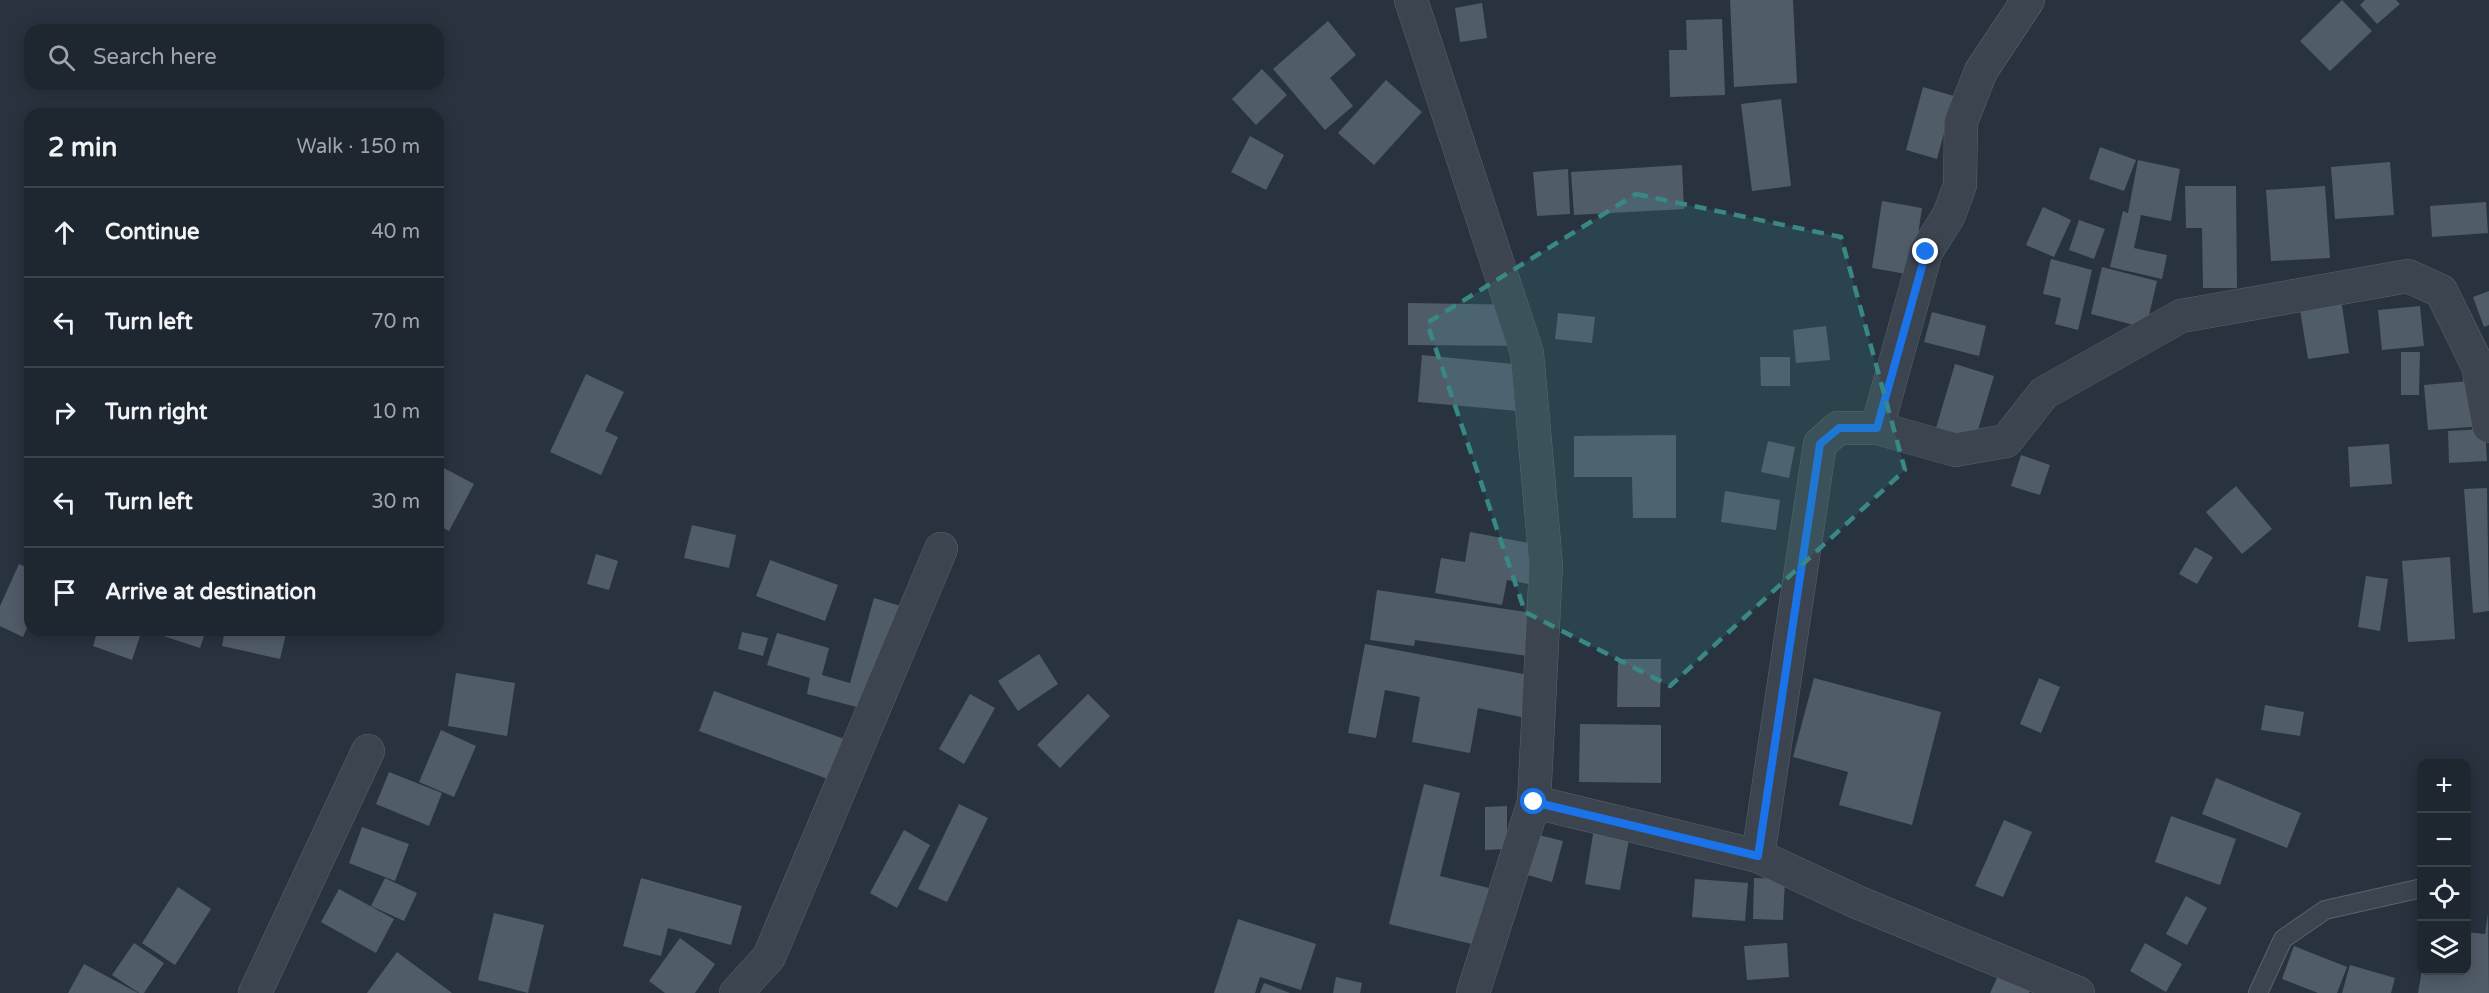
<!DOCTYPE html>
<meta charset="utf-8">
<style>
:root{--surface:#1e262f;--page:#262e37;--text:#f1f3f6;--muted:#a1a5aa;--line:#3c434b}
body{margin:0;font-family:"Varela Round",sans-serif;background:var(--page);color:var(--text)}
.controls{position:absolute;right:18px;bottom:18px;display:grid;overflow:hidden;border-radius:12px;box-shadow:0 3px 15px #0003}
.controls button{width:54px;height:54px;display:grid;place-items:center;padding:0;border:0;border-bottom:2px solid var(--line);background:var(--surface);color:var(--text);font:30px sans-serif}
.stop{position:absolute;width:18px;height:18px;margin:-14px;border:4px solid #1a73e8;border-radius:50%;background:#fff}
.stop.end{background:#1a73e8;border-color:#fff;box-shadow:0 2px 6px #0008}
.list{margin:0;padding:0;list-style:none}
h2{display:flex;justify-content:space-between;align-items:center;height:78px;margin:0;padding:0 24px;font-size:26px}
h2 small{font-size:20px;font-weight:400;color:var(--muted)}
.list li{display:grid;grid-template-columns:39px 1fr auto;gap:18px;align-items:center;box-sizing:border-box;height:90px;padding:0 24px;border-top:2px solid var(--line)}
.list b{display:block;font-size:22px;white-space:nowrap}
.list em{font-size:20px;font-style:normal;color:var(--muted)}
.icon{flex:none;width:33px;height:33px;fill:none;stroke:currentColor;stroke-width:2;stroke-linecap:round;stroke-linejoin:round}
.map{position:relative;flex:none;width:2489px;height:993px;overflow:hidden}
.search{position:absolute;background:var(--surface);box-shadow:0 3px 15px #0003;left:24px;top:24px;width:420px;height:66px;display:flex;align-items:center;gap:15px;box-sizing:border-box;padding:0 21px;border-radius:18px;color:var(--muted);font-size:22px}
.panel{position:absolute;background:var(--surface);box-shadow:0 3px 15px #0003;left:24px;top:108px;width:420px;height:528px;border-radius:18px}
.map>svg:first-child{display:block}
.building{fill:#515c69}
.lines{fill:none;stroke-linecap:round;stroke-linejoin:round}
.lane-casing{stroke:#5a636c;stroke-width:20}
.street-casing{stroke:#5a636c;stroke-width:34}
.lane{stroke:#3c454f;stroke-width:18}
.street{stroke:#3c454f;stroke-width:33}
.route{stroke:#1a73e8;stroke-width:8}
.marked{fill:#398885;fill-opacity:0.2;stroke:#398885;stroke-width:4.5;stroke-dasharray:12 8;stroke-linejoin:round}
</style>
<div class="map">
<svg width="2489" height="993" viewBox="0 0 2489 993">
<rect width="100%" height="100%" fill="#28333f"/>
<g class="building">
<polygon points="1730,0 1793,0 1797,83 1734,87"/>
<polygon points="2342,0 2372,31 2330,71 2300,41"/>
<polygon points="2365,0 2396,0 2400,4 2377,24 2360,5"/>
<polygon points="1482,3 1487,38 1460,42 1455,8"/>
<polygon points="1722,19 1725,95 1670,97 1669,50 1687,50 1686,20"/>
<polygon points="1328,21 1356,55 1330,78 1353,106 1325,130 1273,69"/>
<polygon points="1262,69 1287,95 1256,125 1232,99"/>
<polygon points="1386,80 1422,112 1374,165 1338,133"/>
<polygon points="1923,87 1954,96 1937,159 1906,150"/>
<polygon points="1781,99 1791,186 1752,191 1741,104"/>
<polygon points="1250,136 1284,155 1266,190 1231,172"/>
<polygon points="2100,147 2136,160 2124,191 2089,179"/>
<polygon points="2138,160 2180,169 2171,221 2141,215 2134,248 2167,255 2162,279 2110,267 2123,211 2128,213"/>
<polygon points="2390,162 2394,215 2335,219 2331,167"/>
<polygon points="1682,165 1684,209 1574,215 1571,172"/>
<polygon points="1568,169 1570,214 1537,216 1533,172"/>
<polygon points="2185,186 2236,186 2237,288 2203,288 2202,228 2186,228"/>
<polygon points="2325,186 2330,258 2271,261 2266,190"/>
<polygon points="1882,201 1922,208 1912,275 1872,268"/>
<polygon points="2486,202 2488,233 2432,237 2430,206"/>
<polygon points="2043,207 2071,220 2054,257 2026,245"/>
<polygon points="2079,220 2105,229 2094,259 2069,250"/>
<polygon points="2051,259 2092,270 2078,330 2055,324 2061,298 2043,294"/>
<polygon points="2102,267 2157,281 2146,328 2091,314"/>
<polygon points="2339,285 2349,353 2308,359 2297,292"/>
<polygon points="2489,291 2489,325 2484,327 2473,297"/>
<polygon points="1408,303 1526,305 1525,346 1408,345"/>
<polygon points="2420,306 2424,346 2382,350 2378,310"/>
<polygon points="1932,312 1986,326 1979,356 1924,342"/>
<polygon points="1558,313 1595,317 1592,343 1555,339"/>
<polygon points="1826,326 1830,360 1796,363 1793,330"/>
<polygon points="2401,352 2420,352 2419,395 2401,395"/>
<polygon points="1422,355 1533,366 1528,412 1418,402"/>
<polygon points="1760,357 1790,357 1790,386 1761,386"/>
<polygon points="1955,364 1994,376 1975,440 1936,428"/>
<polygon points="586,374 624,392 605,431 618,437 601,475 550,452"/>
<polygon points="2481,380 2484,426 2428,430 2424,385"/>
<polygon points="2485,429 2487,461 2449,463 2448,431"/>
<polygon points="1676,435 1676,518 1633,518 1632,477 1574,477 1574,436"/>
<polygon points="1768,441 1795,447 1789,478 1761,472"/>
<polygon points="2389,444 2392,484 2350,487 2348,447"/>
<polygon points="2021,455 2050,465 2040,495 2011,486"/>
<polygon points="442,467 474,484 449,531 438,525 438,475"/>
<polygon points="2236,486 2272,529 2242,554 2206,512"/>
<polygon points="2487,488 2489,611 2473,613 2464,489"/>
<polygon points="1725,491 1780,500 1776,530 1721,522"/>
<polygon points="692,525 736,535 729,568 684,558"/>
<polygon points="1470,532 1556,548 1549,588 1507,580 1502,605 1435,593 1441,558 1465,562"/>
<polygon points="2195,547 2213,557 2197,584 2179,574"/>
<polygon points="596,554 618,561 609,590 587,584"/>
<polygon points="2450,557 2455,639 2408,642 2402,561"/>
<polygon points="770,560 838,585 825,621 756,596"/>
<polygon points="19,564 30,569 30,621 23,637 0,626 0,606"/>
<polygon points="2366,576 2388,579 2380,631 2358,627"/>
<polygon points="1377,590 1547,615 1541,658 1415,640 1414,646 1370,640"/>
<polygon points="874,598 901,606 872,711 807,694 810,678 767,665 777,633 829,648 822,675 850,683"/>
<polygon points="98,630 142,630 132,660 93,646"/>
<polygon points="145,630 206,630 200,648"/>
<polygon points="225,630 287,630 280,659 222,646"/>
<polygon points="742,632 768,638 763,656 738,649"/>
<polygon points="1365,644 1544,678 1536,720 1478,708 1470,753 1412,742 1420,697 1385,690 1376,738 1348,733"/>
<polygon points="1039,654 1058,684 1018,711 998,681"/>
<polygon points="1618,659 1661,659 1660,707 1617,707"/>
<polygon points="456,673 515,683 507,736 448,726"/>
<polygon points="1814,678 1941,712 1912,825 1839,805 1848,772 1793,757"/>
<polygon points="2039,678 2060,687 2041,733 2020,724"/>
<polygon points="714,691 847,740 833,781 699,731"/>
<polygon points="970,694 995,708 964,764 939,749"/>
<polygon points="1088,694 1110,716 1060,768 1037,745"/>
<polygon points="2265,705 2304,712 2300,736 2261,730"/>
<polygon points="1580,724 1661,725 1661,783 1579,782"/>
<polygon points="441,730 476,746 454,797 419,782"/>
<polygon points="389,772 442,793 429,826 376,804"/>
<polygon points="2216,778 2301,813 2287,848 2202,814"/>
<polygon points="1424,784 1460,793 1440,876 1489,888 1476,945 1389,924"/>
<polygon points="959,804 988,818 947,902 918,889"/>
<polygon points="1507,806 1507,849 1485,850 1485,807"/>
<polygon points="2171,816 2236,839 2220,885 2155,862"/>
<polygon points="2004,820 2032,832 2003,897 1975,886"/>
<polygon points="1595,822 1631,828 1620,890 1585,884"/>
<polygon points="362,827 409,844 395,881 349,863"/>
<polygon points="904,830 930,845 897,908 870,893"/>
<polygon points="1535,834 1563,841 1552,882 1524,874"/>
<polygon points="385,878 417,893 404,921 371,906"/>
<polygon points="641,878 742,906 731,945 668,928 661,956 623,946"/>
<polygon points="1754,878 1785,879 1783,920 1753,919"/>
<polygon points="1695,879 1748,883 1745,921 1692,917"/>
<polygon points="178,887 211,909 175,965 142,943"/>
<polygon points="339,889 394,919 376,953 321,922"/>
<polygon points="2186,896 2207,908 2187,945 2166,934"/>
<polygon points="494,913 544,925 528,993 478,980"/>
<polygon points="2488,914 2489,993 2418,993 2422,970 2466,970 2466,932 2485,934"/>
<polygon points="1238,919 1316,944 1301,990 1260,977 1255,993 1214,993"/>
<polygon points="680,938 715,964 695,993 665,993 649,981"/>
<polygon points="134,943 164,963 144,993 139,993 112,975"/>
<polygon points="1787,943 1789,977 1747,980 1744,946"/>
<polygon points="2145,943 2182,964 2166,992 2130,971"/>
<polygon points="2294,946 2347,967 2337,993 2318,993 2282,979"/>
<polygon points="397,952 452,993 367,993"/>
<polygon points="84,964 138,993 68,993"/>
<polygon points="2350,965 2395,978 2391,993 2342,993"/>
<polygon points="1998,976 2030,991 2029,993 1990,993"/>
<polygon points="1336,977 1362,983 1360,993 1333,993"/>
<polygon points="1264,983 1290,993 1260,993"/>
</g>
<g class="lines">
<defs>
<polyline id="lane" points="2258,993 2283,939 2325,910 2422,888"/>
<g id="street">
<polyline points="1411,0 1527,353 1546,565 1534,802 1473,993"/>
<polyline points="2028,0 1981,71 1961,122 1960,185 1949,215 1926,252 1877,428 1838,428 1820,444 1758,856 1857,902 2078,993"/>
<polyline points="1877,428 1955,450 2006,441 2044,393 2181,316 2408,276 2441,291 2478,366 2489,426"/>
<polyline points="1534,802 1758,856"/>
<polyline points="255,993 368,751"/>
<polyline points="736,993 769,957 941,549"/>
</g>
</defs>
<use href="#lane" class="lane-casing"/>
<use href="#street" class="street-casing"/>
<use href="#lane" class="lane"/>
<use href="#street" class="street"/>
</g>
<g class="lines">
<polyline class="route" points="1534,802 1758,856 1820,444 1839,428 1877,428 1926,252"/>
</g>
<path class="marked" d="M1636,194l205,43 64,233 -235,216 -145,-74 -98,-289z"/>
</svg>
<div class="controls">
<button>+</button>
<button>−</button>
<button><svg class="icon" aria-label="locate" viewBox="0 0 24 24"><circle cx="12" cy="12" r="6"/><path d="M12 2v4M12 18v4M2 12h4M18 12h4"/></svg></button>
<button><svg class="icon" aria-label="layers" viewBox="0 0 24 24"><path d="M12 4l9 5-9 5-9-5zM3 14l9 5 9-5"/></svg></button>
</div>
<div class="stop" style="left:1534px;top:802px"></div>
<div class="stop end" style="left:1926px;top:252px"></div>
<div class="search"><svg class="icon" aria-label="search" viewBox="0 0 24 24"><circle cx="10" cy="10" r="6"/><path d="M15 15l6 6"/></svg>Search here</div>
<section class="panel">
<h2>2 min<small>Walk · 150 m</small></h2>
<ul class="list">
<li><svg class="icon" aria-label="ahead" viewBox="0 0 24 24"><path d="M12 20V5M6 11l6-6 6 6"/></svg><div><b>Continue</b></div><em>40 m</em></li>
<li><svg class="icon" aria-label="left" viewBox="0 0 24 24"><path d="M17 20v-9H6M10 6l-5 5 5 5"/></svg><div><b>Turn left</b></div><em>70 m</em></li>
<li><svg class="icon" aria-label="right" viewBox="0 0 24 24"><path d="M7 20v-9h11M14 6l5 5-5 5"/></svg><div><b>Turn right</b></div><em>10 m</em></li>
<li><svg class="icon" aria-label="left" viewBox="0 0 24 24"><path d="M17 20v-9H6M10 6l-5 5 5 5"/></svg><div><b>Turn left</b></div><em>30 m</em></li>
<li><svg class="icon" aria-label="arrive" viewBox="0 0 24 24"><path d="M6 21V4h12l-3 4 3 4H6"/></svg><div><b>Arrive at destination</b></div></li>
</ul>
</section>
</div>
